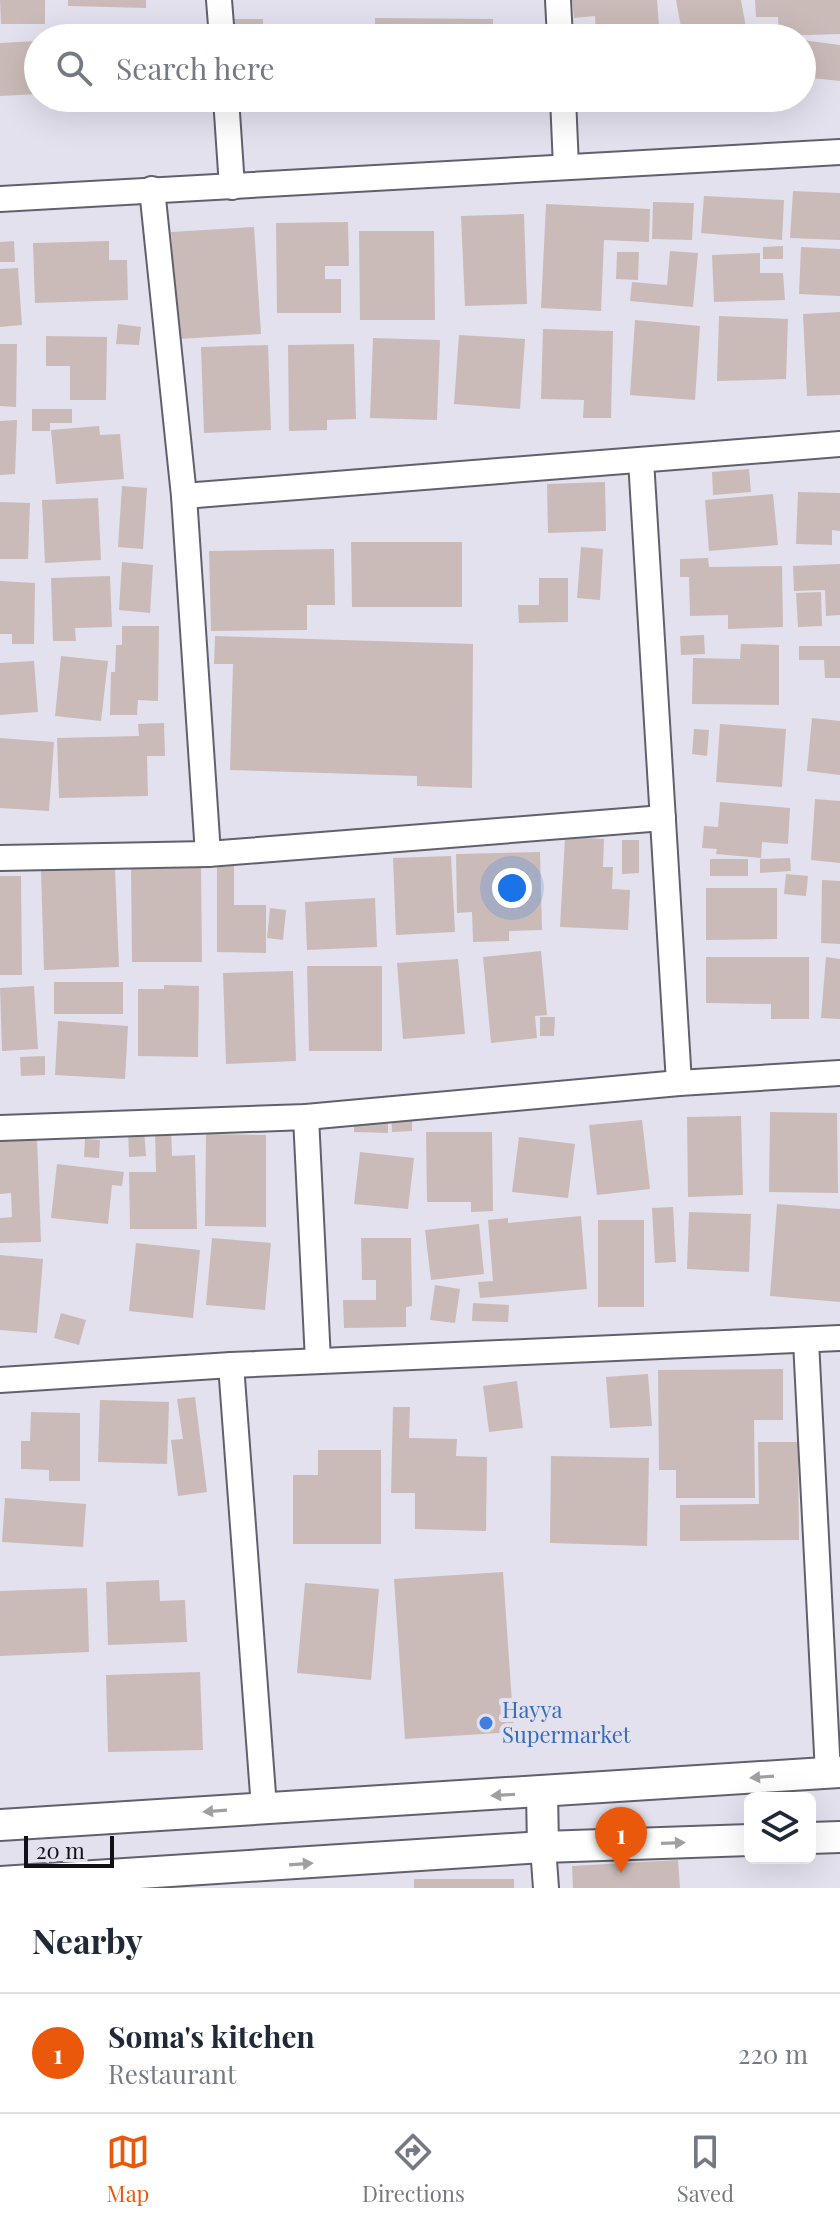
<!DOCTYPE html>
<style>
:root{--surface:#fff;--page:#f2f2f3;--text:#1f2937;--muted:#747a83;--line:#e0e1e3;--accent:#ea580c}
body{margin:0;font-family:"Playfair Display",serif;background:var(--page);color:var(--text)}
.controls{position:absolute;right:24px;bottom:24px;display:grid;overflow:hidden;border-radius:12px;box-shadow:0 8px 32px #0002}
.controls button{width:72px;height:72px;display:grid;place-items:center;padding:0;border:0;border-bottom:2px solid var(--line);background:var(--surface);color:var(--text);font:40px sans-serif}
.scale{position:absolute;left:24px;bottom:20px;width:90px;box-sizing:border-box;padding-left:8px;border:4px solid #121116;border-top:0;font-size:22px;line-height:28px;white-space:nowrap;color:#121116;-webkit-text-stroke:6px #e3e1ee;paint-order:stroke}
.you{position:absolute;left:512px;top:888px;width:28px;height:28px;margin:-20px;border:6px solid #fff;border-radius:50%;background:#1a73e8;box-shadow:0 0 0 12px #1a73e833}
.badge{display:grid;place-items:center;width:52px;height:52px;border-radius:50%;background:var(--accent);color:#fff;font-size:26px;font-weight:700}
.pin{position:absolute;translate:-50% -66px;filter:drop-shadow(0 2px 4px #0008)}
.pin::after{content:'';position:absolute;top:42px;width:28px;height:24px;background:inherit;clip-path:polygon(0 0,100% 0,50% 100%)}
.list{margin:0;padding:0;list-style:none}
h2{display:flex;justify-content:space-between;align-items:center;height:104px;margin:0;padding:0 32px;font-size:34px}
h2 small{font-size:26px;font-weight:400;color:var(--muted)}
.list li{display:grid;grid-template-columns:52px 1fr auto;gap:24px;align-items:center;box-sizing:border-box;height:120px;padding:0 32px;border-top:2px solid var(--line)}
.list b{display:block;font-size:30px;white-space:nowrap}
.list p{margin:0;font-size:26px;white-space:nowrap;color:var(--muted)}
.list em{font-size:26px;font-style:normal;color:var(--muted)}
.icon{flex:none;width:44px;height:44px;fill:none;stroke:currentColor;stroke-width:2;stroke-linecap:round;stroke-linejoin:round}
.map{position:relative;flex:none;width:840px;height:1888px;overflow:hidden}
.search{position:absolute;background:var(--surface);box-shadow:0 8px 32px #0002;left:24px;right:24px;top:24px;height:88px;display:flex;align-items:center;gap:20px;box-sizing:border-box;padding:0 28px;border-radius:44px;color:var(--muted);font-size:30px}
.sheet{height:224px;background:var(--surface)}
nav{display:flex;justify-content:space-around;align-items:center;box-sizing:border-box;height:112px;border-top:2px solid var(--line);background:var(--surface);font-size:22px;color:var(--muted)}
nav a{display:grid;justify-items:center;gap:4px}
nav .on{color:var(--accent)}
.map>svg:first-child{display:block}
.building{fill:#cabbb8}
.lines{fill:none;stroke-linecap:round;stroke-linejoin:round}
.minor-casing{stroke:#62606c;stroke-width:28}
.tertiary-casing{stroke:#62606c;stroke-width:34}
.minor{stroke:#fff;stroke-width:24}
.tertiary{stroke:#fff;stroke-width:30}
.oneway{fill:#a0a0a2}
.shop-dot{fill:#3f7fe0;stroke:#e3e1ee;stroke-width:3}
.labels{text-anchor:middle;stroke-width:8;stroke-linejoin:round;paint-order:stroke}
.shop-label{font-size:22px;fill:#366cbe;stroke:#e3e1ee;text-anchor:start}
</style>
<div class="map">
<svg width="840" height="1888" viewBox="0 0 840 1888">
<rect width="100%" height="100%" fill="#e3e1ee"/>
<g class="building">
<polygon points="0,0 45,0 45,24 1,24"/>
<polygon points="68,0 146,0 146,8 68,6"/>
<polygon points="572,0 657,0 660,38 596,38 595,16 574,18"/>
<polygon points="676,0 741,0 748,38 683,38"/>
<polygon points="755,0 840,0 840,34 779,36 778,17 756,17"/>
<polygon points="375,18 493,19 493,38 375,38"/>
<rect x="233" y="19" width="30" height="19"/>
<polygon points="366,25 366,38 278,38 278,26"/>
<polygon points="183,32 183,38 131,38 130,36"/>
<polygon points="802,40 840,45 840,81 802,77"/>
<polygon points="38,41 38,94 0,96 0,43"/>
<polygon points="793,191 840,193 840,240 790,238"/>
<polygon points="704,196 784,200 782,240 701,233"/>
<polygon points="653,202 694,203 692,240 652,239"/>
<polygon points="546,204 650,209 649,242 604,240 601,311 541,308"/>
<polygon points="524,214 527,304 465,306 461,216"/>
<polygon points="348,222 349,266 325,266 325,279 341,279 341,313 277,313 276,223"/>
<polygon points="254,227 261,334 179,339 171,232"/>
<polygon points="359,231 434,231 435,320 360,320"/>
<polygon points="14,241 15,262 0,262 0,242"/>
<polygon points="109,241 109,260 127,260 128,300 35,303 33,243"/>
<polygon points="783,246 783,259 763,259 763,247"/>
<polygon points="801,247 840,249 840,296 799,294"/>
<polygon points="670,251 698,253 693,307 630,301 632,282 667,285"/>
<polygon points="617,252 639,252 638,280 616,279"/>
<polygon points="760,253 760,273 783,273 785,300 714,302 712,255"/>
<polygon points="18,268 22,325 0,327 0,269"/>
<polygon points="840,312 840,395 807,396 803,314"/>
<polygon points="719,316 788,319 786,379 717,381"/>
<polygon points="635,320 700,326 695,400 630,395"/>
<polygon points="118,324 141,327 139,345 116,344"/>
<polygon points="543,329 613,331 611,418 583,418 584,400 541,399"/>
<polygon points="459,335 525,339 520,409 454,404"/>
<polygon points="46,336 107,337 106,400 70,400 70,366 46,366"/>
<polygon points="373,338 440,340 437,420 370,418"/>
<polygon points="0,344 17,344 16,407 0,406"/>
<polygon points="354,344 356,419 327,420 327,430 289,431 288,345"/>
<polygon points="268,345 271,430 204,433 201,347"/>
<polygon points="32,409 72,409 72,423 50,423 50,431 32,431"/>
<polygon points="17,420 15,474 0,475 0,421"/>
<polygon points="99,426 100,435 120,434 124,479 56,484 51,430"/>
<polygon points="749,469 751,492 713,495 712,472"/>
<polygon points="605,482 606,531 548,533 547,484"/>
<polygon points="122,486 147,488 143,549 118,547"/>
<polygon points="798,492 840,493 840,531 832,530 832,545 796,544"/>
<polygon points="773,494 778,545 709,551 705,500"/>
<polygon points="98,498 101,560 45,563 42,500"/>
<polygon points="0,502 30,503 28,559 0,559"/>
<polygon points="351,542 462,542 462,607 352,607"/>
<polygon points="581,547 603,549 600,600 577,598"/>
<polygon points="334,549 335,605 307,605 307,630 211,631 209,551"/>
<polygon points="708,558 709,567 782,566 783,627 728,629 728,615 690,616 689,577 680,577 680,559"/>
<polygon points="122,562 153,565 150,613 119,610"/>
<polygon points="840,564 840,615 826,616 825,590 794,591 793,566"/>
<polygon points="110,576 112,627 75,628 76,641 53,641 51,578"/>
<polygon points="539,578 568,578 568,622 519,623 518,605 539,605"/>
<polygon points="0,581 35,583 34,644 12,644 12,634 0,634"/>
<polygon points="821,592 822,626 798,627 796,593"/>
<polygon points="122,626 159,626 158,701 138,700 137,715 110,715 111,672 115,672 116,645 122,645"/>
<polygon points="704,635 705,654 681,655 680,636"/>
<polygon points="215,636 473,644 472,788 417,786 417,776 230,770 233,664 214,664"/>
<polygon points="741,644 779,645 779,705 692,704 693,658 740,659"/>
<polygon points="799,646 840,646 840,678 825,678 824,660 799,660"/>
<polygon points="61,656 108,661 101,721 55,716"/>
<polygon points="34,661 38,712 0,715 0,663"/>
<polygon points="812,718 840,721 840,775 807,771"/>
<polygon points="164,723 165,756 147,756 148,796 59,798 57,738 139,736 138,724"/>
<polygon points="720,724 786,729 782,787 716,782"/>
<polygon points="694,729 709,730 707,756 692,754"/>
<polygon points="0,738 54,742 49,811 0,808"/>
<polygon points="815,799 840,801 840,863 811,860"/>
<polygon points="720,802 790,808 788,844 762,842 761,858 716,854 717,849 702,848 704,826 718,827"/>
<polygon points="565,837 604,839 603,867 613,867 612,889 630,890 628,930 560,927"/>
<polygon points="622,840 639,840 639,873 622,874"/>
<polygon points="540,852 542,930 509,931 509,941 473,942 472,912 457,913 456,854"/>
<polygon points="451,856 455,932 396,935 393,858"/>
<polygon points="790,858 791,871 760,873 760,859"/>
<rect x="710" y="859" width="38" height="17"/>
<polygon points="217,861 234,861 234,905 266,905 266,953 217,952"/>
<polygon points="131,866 201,866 202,962 132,962"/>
<polygon points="115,868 119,967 44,970 41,870"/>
<polygon points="786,874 808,876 806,896 784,894"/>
<polygon points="0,876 21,876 22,975 0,975"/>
<polygon points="822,880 840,881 840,944 821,943"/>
<polygon points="706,888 777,888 777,939 706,940"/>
<polygon points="375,898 377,947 307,950 305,902"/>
<polygon points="270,908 286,910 283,940 267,938"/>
<polygon points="541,951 547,1015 535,1016 537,1038 491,1043 483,957"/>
<polygon points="706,957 809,957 809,1019 771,1019 771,1004 706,1003"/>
<polygon points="826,957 840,959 840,1019 821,1018"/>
<polygon points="458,959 465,1034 403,1039 397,963"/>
<polygon points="307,966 382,966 382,1051 309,1051"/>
<polygon points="293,971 296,1061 226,1064 223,973"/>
<rect x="54" y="982" width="69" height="32"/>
<polygon points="164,985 199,986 198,1057 138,1056 138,989 164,989"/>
<polygon points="34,986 38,1049 2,1051 0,988"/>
<polygon points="540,1017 555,1017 554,1036 540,1036"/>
<polygon points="58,1021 128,1026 125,1079 55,1075"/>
<polygon points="45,1056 45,1075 21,1076 20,1057"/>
<polygon points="770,1112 837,1113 838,1193 769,1192"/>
<polygon points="391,1115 412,1115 412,1131 392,1132"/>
<polygon points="741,1116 743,1195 688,1197 687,1117"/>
<polygon points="354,1118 388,1119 388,1133 354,1132"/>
<polygon points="642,1120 650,1189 597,1195 589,1125"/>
<polygon points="171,1127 172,1156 195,1155 197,1229 130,1229 129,1172 156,1172 155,1128"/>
<polygon points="144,1129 146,1156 129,1157 128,1130"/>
<polygon points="426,1132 492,1132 493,1211 471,1212 471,1202 427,1202"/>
<polygon points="206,1134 266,1135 266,1227 205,1226"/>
<polygon points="519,1137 575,1144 568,1198 512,1192"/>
<polygon points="37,1138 41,1242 0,1243 0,1218 12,1217 11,1193 0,1194 0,1140"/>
<polygon points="85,1139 100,1140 99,1158 84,1157"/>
<polygon points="360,1152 414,1158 408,1209 354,1204"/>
<polygon points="57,1164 124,1172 122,1186 112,1185 108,1224 51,1218"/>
<polygon points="777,1204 840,1209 840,1302 770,1296"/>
<polygon points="673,1207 676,1262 655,1263 652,1208"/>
<polygon points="689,1212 751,1214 749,1272 687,1269"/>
<polygon points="581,1216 587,1289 480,1298 478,1282 493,1281 488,1220 508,1218 508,1223"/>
<rect x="598" y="1220" width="46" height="87"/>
<polygon points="479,1224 484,1274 431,1280 425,1230"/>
<polygon points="212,1238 271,1243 265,1310 206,1305"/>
<polygon points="361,1238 411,1238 412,1306 406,1307 406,1327 344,1328 343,1300 376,1300 376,1280 362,1280"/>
<polygon points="136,1243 200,1250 193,1318 129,1311"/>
<polygon points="0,1255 43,1259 37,1333 0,1330"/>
<polygon points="435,1285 460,1289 455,1323 430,1320"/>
<polygon points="473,1303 509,1305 508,1322 472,1321"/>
<polygon points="61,1313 86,1320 79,1345 54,1338"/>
<polygon points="783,1369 783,1420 754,1420 755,1498 676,1498 676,1470 659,1470 658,1370"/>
<polygon points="648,1374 652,1426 610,1428 606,1377"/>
<polygon points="517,1381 523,1428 489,1432 483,1386"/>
<polygon points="195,1397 207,1492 178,1496 171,1440 183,1439 177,1399"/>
<polygon points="100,1400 169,1402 167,1464 98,1462"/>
<polygon points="393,1407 410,1407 409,1438 457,1439 456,1456 487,1457 486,1531 415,1529 415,1493 391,1493"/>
<polygon points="31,1412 80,1413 80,1481 49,1481 49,1470 21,1469 21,1441 30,1441"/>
<polygon points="758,1442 798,1442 799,1540 680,1541 680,1505 759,1504"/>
<polygon points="318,1450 381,1450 381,1544 293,1544 293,1475 318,1475"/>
<polygon points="551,1456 649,1458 647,1546 550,1543"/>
<polygon points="5,1498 86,1504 83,1547 2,1542"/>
<polygon points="503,1572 514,1732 405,1739 394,1579"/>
<polygon points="159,1580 160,1601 185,1600 187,1642 108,1645 106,1582"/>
<polygon points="305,1583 379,1589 371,1680 297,1673"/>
<polygon points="87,1588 89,1652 0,1656 0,1591"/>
<polygon points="200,1672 203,1750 108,1752 106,1675"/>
<polygon points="678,1860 680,1888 573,1888 572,1866"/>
<rect x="414" y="1879" width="100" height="9"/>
</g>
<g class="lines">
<defs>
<g id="minor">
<polyline points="219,0 222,38"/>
<polyline points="558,0 560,38"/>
<polyline points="226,98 232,187"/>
<polyline points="563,98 566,167"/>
<polyline points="152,189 184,496 208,854"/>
<polyline points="0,199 840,152"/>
<polyline points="641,460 679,1083"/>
<polyline points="184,496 840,444"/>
<polyline points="0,858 208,854 663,818"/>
<polyline points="306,1117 318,1361"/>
<polyline points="0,1128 306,1117 679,1083 840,1073"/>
<polyline points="806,1341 828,1773"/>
<polyline points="231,1365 264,1808"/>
<polyline points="0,1380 231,1365 840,1338"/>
<polyline points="543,1847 546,1888"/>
</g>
<g id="tertiary">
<polyline points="542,1792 543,1847"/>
<polyline points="0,1825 840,1772"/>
<polyline points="810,1838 840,1837"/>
<polyline points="0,1882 543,1847 750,1840"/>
</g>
</defs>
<use href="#minor" class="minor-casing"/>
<use href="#tertiary" class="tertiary-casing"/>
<use href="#minor" class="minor"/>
<use href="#tertiary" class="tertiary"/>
</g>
<defs><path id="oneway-solid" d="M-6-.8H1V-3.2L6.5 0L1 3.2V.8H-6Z" transform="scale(2)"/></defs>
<g class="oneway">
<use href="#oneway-solid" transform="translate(762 1777) rotate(176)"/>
<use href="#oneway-solid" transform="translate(503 1795) rotate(177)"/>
<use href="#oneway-solid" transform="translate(215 1811) rotate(176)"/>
<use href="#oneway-solid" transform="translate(673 1843) rotate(-2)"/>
<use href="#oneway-solid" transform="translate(301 1864) rotate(-4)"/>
</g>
<circle class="shop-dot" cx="486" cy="1723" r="8"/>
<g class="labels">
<g class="shop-label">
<text x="502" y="1718">Hayya<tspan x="502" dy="25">Supermarket</tspan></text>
</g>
</g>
</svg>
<div class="controls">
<button><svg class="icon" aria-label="layers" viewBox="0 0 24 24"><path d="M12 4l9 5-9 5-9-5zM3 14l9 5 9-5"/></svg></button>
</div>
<div class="scale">20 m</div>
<div class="you"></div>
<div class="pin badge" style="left:621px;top:1873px">1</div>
<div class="search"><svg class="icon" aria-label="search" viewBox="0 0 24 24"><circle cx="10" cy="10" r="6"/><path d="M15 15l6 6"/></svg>Search here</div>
</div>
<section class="sheet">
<h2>Nearby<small></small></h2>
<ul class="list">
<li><span class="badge">1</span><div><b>Soma's kitchen</b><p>Restaurant</p></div><em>220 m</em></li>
</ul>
</section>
<nav>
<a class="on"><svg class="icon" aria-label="map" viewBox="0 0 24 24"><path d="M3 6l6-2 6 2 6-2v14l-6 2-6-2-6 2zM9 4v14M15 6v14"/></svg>Map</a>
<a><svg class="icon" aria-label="directions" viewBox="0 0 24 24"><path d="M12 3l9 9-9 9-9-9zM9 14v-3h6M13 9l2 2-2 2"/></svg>Directions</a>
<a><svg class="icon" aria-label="saved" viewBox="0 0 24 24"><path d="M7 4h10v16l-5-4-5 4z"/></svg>Saved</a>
</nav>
